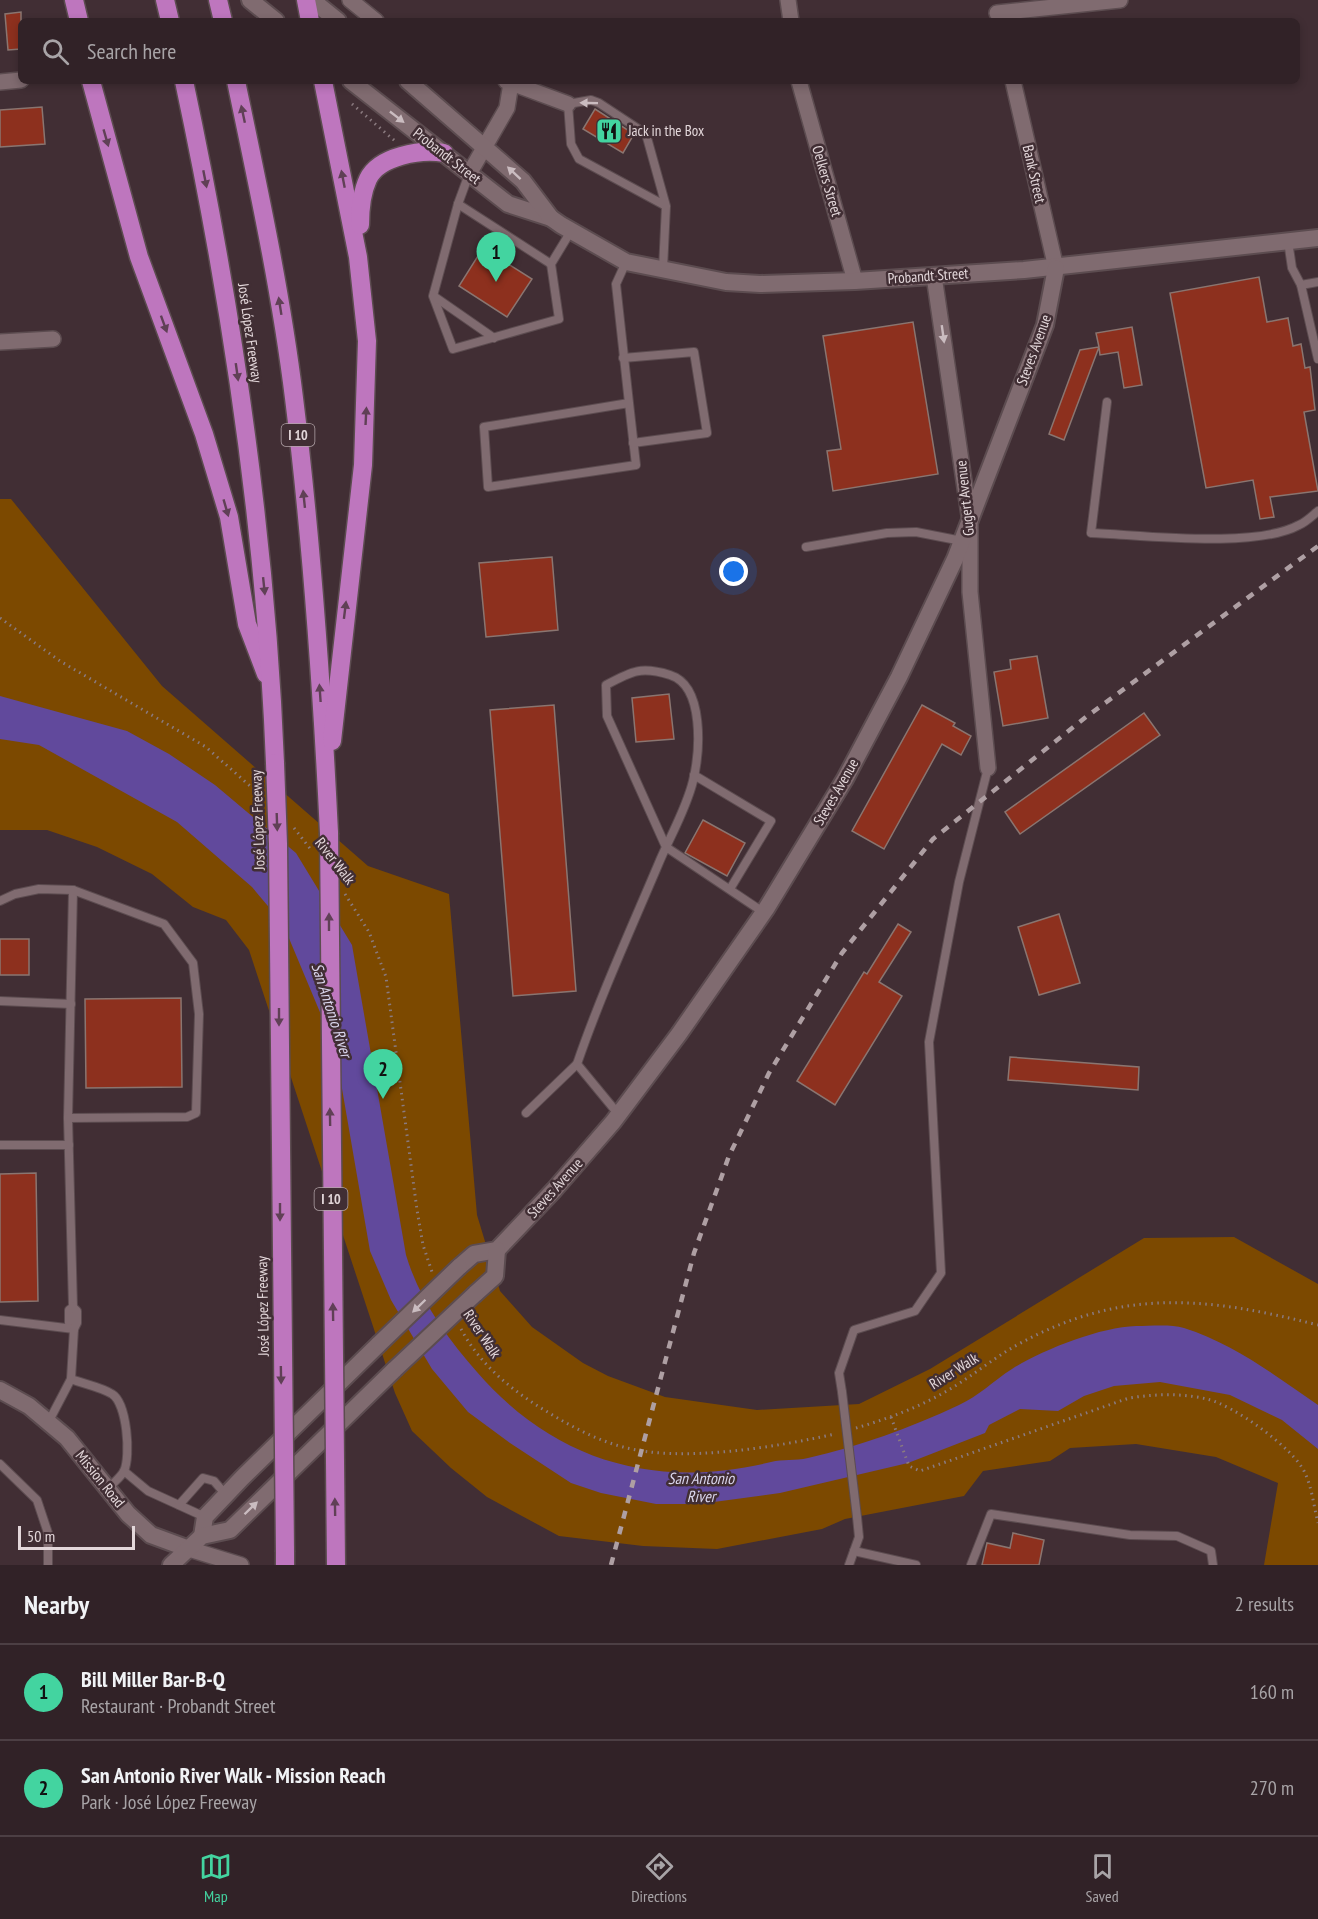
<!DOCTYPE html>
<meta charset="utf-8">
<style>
:root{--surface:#312227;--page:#392a2f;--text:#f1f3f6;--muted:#a8a4a7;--line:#4c3f44;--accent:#43d4a0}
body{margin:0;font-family:"PT Sans Narrow",sans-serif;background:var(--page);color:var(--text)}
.scale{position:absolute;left:18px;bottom:15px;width:117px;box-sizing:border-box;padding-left:6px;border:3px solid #e3d7da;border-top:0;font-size:16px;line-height:21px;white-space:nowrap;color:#e3d7da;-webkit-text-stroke:4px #412e34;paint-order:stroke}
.you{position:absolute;left:734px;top:572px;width:21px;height:21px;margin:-15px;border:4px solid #fff;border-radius:50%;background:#1a73e8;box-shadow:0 0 0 9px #1a73e833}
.badge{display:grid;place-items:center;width:39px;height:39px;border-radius:50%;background:var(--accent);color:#111;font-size:20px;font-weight:700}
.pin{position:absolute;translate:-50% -50px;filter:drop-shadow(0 2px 3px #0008)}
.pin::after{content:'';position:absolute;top:32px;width:21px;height:18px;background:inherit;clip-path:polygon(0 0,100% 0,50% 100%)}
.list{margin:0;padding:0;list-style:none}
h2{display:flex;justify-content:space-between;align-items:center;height:78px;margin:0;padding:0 24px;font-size:26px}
h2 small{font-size:20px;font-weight:400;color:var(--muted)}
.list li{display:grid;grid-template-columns:39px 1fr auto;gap:18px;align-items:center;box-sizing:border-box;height:96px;padding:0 24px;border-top:2px solid var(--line)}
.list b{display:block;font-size:22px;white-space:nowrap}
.list p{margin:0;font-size:20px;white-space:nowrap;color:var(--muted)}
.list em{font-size:20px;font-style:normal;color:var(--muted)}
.icon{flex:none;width:33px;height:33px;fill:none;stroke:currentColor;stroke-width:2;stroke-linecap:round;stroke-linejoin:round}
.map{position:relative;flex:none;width:1318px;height:1565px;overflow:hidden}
.search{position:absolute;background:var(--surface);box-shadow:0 3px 9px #0003;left:18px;right:18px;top:18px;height:66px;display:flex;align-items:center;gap:15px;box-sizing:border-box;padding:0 21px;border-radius:9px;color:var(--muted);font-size:22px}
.sheet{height:270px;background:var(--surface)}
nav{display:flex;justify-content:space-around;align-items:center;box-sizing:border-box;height:84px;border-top:2px solid var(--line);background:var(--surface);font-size:16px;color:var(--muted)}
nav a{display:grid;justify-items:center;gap:3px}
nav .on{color:var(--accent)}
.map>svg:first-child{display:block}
.green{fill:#7c4900}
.water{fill:#61499c}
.building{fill:#8d301e;stroke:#8a7570;stroke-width:1.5}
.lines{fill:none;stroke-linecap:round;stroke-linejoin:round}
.service-casing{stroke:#5c4c50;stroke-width:10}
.minor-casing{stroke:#5c4c50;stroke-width:18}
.tertiary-casing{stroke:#5c4c50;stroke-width:20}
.secondary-casing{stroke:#5c4c50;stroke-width:20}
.motorway-casing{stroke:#5c4c50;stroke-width:21}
.path{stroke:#8a7a7f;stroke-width:3;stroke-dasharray:1.5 4.5;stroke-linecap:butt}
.service{stroke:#806b70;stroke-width:8}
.minor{stroke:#806b70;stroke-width:15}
.tertiary{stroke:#806b70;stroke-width:16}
.secondary{stroke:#806b70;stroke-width:16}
.motorway{stroke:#be76be;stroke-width:18}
.rail{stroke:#ae9fa3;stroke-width:4.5;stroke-dasharray:8 8;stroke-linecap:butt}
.service-bridge-casing{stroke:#5c4c50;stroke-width:10;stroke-linecap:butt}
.secondary-bridge-casing{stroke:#5c4c50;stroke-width:20;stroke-linecap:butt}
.motorway-bridge-casing{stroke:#5c4c50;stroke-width:21;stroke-linecap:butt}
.service-bridge{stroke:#806b70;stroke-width:8}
.secondary-bridge{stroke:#806b70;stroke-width:16}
.motorway-bridge{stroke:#be76be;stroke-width:18}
.oneway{fill:#cabcc0}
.oneway2{fill:#604056}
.labels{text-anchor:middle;stroke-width:5;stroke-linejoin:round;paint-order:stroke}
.shield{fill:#412e34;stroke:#b2a4a8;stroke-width:1.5}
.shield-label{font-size:14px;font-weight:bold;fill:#e3d7da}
.poi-label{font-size:15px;fill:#e3d7da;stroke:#412e34;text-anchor:start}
.street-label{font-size:15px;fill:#e3d7da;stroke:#412e34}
.water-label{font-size:16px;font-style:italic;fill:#dad6ed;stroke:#412e34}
</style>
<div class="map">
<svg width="1318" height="1565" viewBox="0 0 1318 1565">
<rect width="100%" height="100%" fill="#412e34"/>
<polygon class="green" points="0,499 11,499 162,686 368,866 449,894 477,1215 500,1291 532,1327 583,1363 608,1376 665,1397 757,1410 859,1404 930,1369 1144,1238 1234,1237 1318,1284 1318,1565 1264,1565 1278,1483 1216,1457 1136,1444 1070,1448 1050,1461 983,1471 964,1496 845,1519 822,1529 717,1549 643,1546 559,1536 487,1497 451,1468 412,1431 395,1393 249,950 226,920 193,907 152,874 97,847 47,830 0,830"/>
<path class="water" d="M0,696l127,35 42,23 46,31 81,68 56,92 54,310c13,44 41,83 71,117 78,90 179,118 294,90 12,-3 24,-1 37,-4 52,-12 102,-30 151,-53 20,-9 34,-24 53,-36 30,-19 88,-42 124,-43 15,0 35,-2 48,2 50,16 92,48 134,77v44l-36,-29 -52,-25 -70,-13 -46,4 -30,10 -26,15 -38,-2 -31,16 -4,8 -77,30 -128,30 -81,11h-43l-55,-11 -30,-10 -61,-40 -42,-31 -36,-43 -41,-69 -21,-49 -35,-203 -52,-124 -31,-37 -75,-65 -138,-77 -39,-6z"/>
<g class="building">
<polygon points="21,12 21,49 8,50 5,14"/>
<polygon points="42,107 45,144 0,147 0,110"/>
<polygon points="595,109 634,134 623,153 583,129"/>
<polygon points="483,248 532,279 507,317 459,286"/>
<polygon points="1259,277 1267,322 1288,318 1293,346 1301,344 1305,368 1310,367 1315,410 1304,412 1318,491 1270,497 1274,517 1260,519 1253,480 1206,488 1170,293"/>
<polygon points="913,322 938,474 833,491 827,451 841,449 823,336"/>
<polygon points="1132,327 1142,385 1124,388 1118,352 1100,355 1099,347 1064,440 1049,434 1080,350 1099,347 1096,333"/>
<polygon points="552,557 558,630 486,637 479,563"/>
<polygon points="1037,656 1048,718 1003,726 994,672 1011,669 1010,660"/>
<polygon points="669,694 674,739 636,742 632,698"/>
<polygon points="554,705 576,991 513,996 490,710"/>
<polygon points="922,705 955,723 953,726 971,736 961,755 942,744 884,849 852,831"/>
<polygon points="1144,713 1160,735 1020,834 1005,812"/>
<polygon points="703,820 745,843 727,876 685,853"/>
<polygon points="1059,914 1080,983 1039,995 1018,927"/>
<polygon points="898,924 911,932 879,982 902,996 835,1105 797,1081 864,972 867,974"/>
<rect x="0" y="939" width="29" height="36"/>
<polygon points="181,998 182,1087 86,1088 85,999"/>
<polygon points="1010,1057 1139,1067 1138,1090 1008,1080"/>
<polygon points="36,1173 38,1301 0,1302 0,1174"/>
<polygon points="1013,1533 1044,1540 1039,1565 982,1565 987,1543 1010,1548"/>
</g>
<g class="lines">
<defs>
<g id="service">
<polyline points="469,174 458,204 433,296 453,349 559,319 551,264 571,231"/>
<polyline points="458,204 551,264"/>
<polyline points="1288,241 1292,268 1301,285 1318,282"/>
<polyline points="626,262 616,284 629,403 484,427 488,487 636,465 629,403"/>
<polyline points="663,269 666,206 579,159 571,144 568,104 591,100 599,103 646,134 666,206"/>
<polyline points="1301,285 1318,359"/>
<polyline points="435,297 494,338"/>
<polyline points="623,358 694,352 707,433 633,443"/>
<path d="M1107,402l-16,131c52,2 164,16 208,-8 7,-3 13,-9 19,-14"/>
<polyline points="806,547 887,533 916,532 962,541"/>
<polyline points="694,775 771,821 730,889"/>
<polyline points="73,890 68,1118 73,1307 69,1310 69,1323 74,1329"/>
<polyline points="0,901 15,894 39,889 73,890 164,924 193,963 199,1014 196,1113 187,1117 68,1118"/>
<polyline points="0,1001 71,1004"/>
<polyline points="526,1113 577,1064"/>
<path d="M619,1115l-42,-51c23,-67 53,-133 81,-199 11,-27 28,-55 35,-84 7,-29 12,-95 -23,-106 -29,-9 -38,-4 -64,10l1,31 59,131 97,65"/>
<polyline points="0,1145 69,1145"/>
<polyline points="0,1320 74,1329"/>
<path d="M71,1379c13,5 30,8 41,15 15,9 19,62 12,77 -3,6 -11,12 -16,18"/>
<polyline points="842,1392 839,1373 854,1330 915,1311 941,1273 929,1042 959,882 988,768"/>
<polyline points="49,1421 71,1379 74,1329 77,1323 77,1311 73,1307"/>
<polyline points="0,1464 37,1500 48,1533 48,1565"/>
<polyline points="124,1471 148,1491 205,1517"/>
<polyline points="179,1505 203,1478 214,1481 226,1495"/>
<polyline points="854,1551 916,1565"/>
<polyline points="849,1565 859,1537 857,1517"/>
<polyline points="971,1565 991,1514 1130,1535 1177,1536 1211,1551 1213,1565"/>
</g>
<g id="minor">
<polyline points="350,0 376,21"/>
<polyline points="788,0 791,21"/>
<polyline points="997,13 1120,0"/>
<polyline points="506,81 568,104"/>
<polyline points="799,81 855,281"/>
<polyline points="1013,81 1056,268"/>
<polyline points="0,82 21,80"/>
<polyline points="469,174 507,108 511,83"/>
<polyline points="934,276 970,522 970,592 988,768"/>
<polyline points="0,342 53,339"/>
<polyline points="189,1549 241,1565"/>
</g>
<polyline id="tertiary" points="0,1390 29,1406 67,1438 128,1514 151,1535 189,1549"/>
<g id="secondary">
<polyline points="250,0 276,21"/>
<polyline points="312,0 338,21"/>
<polyline points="351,81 508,204 551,218"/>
<polyline points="408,81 523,181 551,218 561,225 626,262 726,282 760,284 855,281 1024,270 1318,238"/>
<polyline points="459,1267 474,1254 497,1250 554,1190 613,1122 679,1034 766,909 845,779 899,677 955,559 1045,325 1056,268"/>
<polyline points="475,1294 495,1276 497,1250"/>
<polyline points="202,1536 205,1517 242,1478 379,1344"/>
<polyline points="171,1565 202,1536 230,1530 395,1369"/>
</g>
<g id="motorway">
<polyline points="74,0 79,21"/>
<polyline points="165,0 170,21"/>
<polyline points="218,0 223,21"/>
<polyline points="306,0 310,21"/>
<polyline points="91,81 139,257 204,434 229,517 247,624 266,674"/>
<path d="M184,81c48,225 82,452 91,682"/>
<path d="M236,81c22,105 45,211 58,317 18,144 28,291 35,435"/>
<polyline points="323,81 358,257 367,341 363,465 332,741"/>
<path d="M360,225c0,-16 1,-31 8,-46 11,-23 53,-30 76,-26"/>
<polyline points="285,1552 285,1565"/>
</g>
</defs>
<use href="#service" class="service-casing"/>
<use href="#minor" class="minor-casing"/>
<use href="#tertiary" class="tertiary-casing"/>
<use href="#secondary" class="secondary-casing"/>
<use href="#motorway" class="motorway-casing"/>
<g class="path">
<polyline points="352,104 395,141"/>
<polyline points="0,618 60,661 206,747 259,794"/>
<polyline points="294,828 312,851"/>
<polyline points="345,894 369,932 386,977 417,1210 423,1245 432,1272"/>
<path d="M461,1329c18,34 48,59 80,79 26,16 52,31 82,39 59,16 153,0 212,-13"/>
<path d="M891,1417l18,49 11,5 209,-73c26,-4 52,-5 78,1 26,6 87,49 98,74 7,15 9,34 13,50"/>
<path d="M856,1428c31,-9 61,-20 89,-36 25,-14 47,-33 72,-47 105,-58 190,-48 301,-20"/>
</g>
<use href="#service" class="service"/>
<use href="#minor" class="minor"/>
<use href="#tertiary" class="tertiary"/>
<use href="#secondary" class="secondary"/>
<use href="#motorway" class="motorway"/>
<polyline class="rail" points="611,1565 694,1253 729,1156 769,1073 842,953 933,839 1086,717 1318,546"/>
<defs>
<polyline id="service-bridge" points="842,1392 857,1517"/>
<g id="secondary-bridge">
<polyline points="379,1344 459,1267"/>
<polyline points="395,1369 475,1294"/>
</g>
<g id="motorway-bridge">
<polyline points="275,763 278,844 285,1552"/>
<polyline points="329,833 336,1565"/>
</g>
</defs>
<use href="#service-bridge" class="service-bridge-casing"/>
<use href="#secondary-bridge" class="secondary-bridge-casing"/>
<use href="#motorway-bridge" class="motorway-bridge-casing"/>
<use href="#service-bridge" class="service-bridge"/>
<use href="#secondary-bridge" class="secondary-bridge"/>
<use href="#motorway-bridge" class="motorway-bridge"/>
</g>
<defs><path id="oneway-solid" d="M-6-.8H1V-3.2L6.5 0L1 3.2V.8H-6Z" transform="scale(1.5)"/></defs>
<g class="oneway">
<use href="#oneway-solid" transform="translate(589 103) rotate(-179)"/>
<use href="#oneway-solid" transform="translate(397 117) rotate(38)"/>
<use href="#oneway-solid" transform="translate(514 173) rotate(-137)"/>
<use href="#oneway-solid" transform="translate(943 334) rotate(82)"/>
<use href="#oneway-solid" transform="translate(419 1306) rotate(136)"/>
<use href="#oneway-solid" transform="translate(251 1508) rotate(-44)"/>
</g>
<g class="oneway2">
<use href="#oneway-solid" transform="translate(243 114) rotate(-102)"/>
<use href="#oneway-solid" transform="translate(106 138) rotate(74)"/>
<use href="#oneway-solid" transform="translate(205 179) rotate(79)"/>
<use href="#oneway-solid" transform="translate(343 179) rotate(-101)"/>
<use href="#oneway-solid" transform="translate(280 306) rotate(-99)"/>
<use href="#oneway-solid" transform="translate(164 324) rotate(70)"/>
<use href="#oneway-solid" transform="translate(237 372) rotate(82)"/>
<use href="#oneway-solid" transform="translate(366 416) rotate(-87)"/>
<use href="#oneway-solid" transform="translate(304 499) rotate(-96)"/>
<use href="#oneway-solid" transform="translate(226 508) rotate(74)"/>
<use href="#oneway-solid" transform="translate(264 586) rotate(84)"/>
<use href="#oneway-solid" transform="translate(345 610) rotate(-83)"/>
<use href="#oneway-solid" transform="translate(320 693) rotate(-94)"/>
<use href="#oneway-solid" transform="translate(277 822) rotate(88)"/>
<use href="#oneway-solid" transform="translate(329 922) rotate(-90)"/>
<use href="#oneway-solid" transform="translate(279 1017) rotate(90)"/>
<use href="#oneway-solid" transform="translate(330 1117) rotate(-91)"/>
<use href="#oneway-solid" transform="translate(280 1212) rotate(90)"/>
<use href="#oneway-solid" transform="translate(333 1312) rotate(-91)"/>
<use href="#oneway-solid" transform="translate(281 1375) rotate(89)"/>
<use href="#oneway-solid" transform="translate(335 1507) rotate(-91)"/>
</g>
<defs>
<symbol id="restaurant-square" viewBox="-11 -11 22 22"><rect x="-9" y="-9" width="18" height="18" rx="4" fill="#43d4a0" stroke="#412e34"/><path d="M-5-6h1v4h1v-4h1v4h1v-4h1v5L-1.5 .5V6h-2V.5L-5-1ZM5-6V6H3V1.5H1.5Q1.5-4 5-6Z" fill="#111"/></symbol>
</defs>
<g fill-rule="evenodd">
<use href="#restaurant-square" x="594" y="116" width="30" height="30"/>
</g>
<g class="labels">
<g class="shield">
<rect x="281.5" y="424" width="33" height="22" rx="4.5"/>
<rect x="314.5" y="1188" width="33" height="22" rx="4.5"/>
</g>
<g class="shield-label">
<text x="298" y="440">I 10</text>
<text x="331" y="1204">I 10</text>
</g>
<g class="poi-label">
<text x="628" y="136">Jack in the Box</text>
</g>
<g class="street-label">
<text transform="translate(447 156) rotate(38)" y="5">Probandt Street</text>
<text transform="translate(1034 174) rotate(77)" y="5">Bank Street</text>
<text transform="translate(827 181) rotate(74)" y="5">Oelkers Street</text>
<text transform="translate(928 276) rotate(-4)" y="5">Probandt Street</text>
<text transform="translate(250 333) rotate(82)" y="5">José López Freeway</text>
<text transform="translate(1034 350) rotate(-70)" y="5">Steves Avenue</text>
<text transform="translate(965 498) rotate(-96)" y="5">Gugert Avenue</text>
<text transform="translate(836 792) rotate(-60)" y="5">Steves Avenue</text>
<text transform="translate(258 820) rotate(-92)" y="5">José López Freeway</text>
<text transform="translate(335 861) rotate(52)" y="5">River Walk</text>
<text transform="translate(555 1188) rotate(-48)" y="5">Steves Avenue</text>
<text transform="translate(263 1306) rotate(-91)" y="5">José López Freeway</text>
<text transform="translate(482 1334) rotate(56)" y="5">River Walk</text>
<text transform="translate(954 1371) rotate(-32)" y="5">River Walk</text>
<text transform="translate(100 1479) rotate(51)" y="5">Mission Road</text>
</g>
<g class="water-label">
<text transform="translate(332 1010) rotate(72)" y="6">San Antonio River</text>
<text x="701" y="1484">San Antonio<tspan x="701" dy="18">River</tspan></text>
</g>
</g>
</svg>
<div class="scale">50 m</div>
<div class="you"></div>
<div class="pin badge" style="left:496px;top:282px">1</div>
<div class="pin badge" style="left:383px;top:1099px">2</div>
<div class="search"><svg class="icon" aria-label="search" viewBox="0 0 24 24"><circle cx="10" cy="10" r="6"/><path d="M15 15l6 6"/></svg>Search here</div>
</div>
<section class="sheet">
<h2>Nearby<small>2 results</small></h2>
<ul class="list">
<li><span class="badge">1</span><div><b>Bill Miller Bar-B-Q</b><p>Restaurant · Probandt Street</p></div><em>160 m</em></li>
<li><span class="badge">2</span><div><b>San Antonio River Walk - Mission Reach</b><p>Park · José López Freeway</p></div><em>270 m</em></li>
</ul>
</section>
<nav>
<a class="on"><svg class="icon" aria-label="map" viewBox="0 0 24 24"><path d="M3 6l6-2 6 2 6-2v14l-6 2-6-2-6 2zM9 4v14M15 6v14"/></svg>Map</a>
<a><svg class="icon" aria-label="directions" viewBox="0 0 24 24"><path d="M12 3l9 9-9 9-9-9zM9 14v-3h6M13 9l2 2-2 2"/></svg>Directions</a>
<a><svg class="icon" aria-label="saved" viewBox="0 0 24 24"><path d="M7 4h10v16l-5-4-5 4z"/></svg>Saved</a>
</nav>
